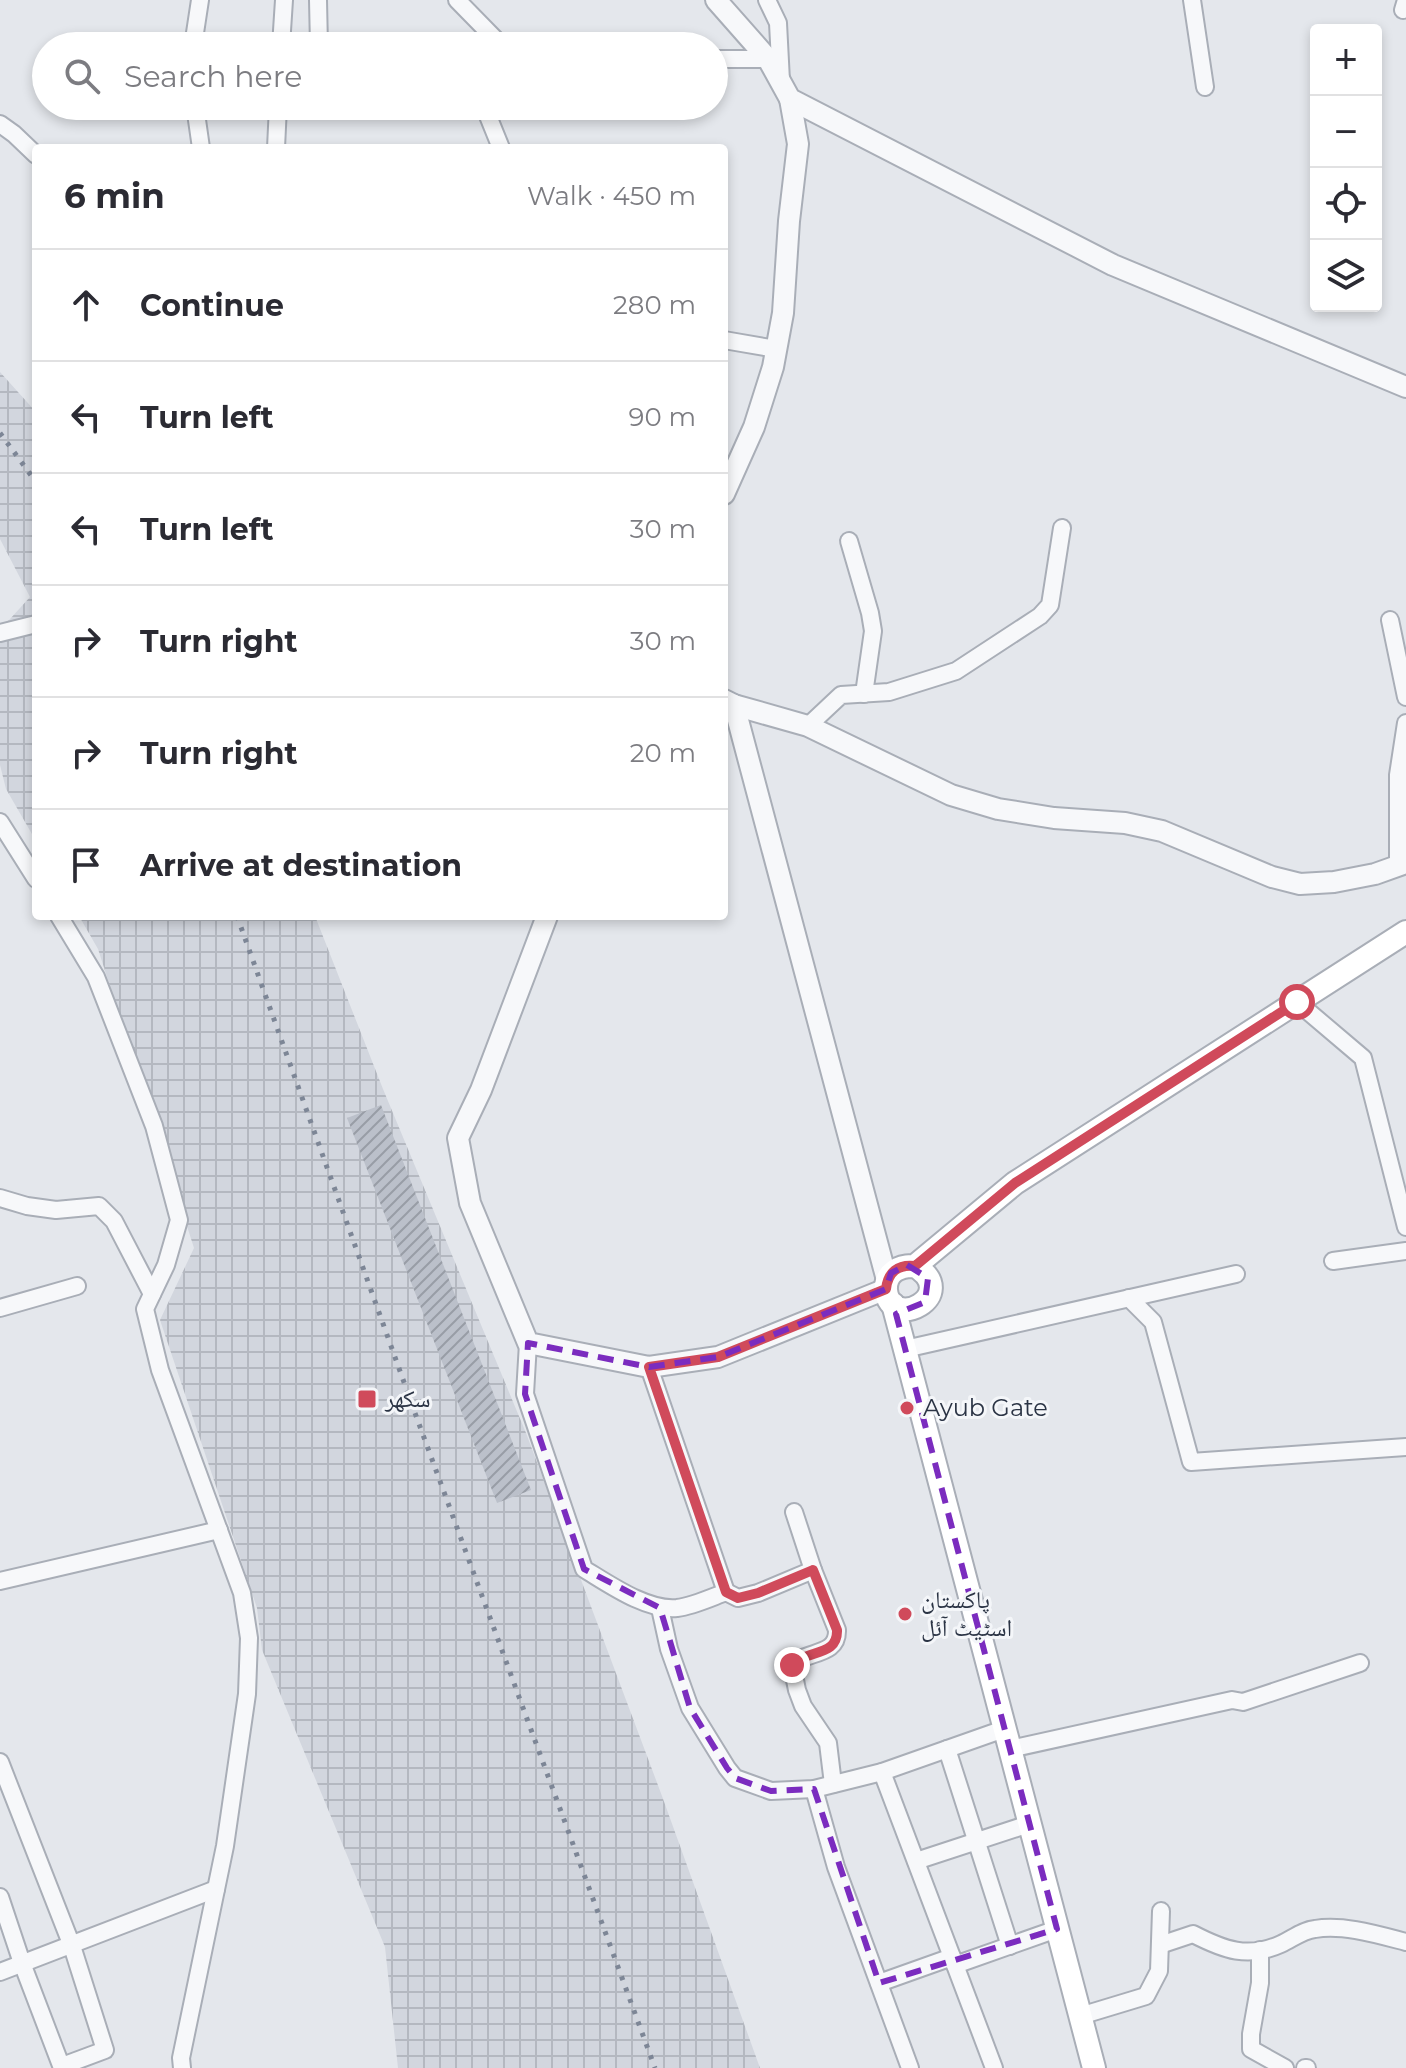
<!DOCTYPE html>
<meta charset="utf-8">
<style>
:root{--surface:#fff;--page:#f2f2f3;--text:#2b2b33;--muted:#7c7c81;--line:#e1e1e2}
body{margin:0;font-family:Montserrat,"Noto Naskh Arabic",sans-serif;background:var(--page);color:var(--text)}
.controls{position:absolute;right:24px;top:24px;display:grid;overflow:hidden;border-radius:8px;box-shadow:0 4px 12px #0003}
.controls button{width:72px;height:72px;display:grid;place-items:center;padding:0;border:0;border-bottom:2px solid var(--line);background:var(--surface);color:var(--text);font:40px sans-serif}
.stop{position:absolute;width:24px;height:24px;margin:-18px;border:6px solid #d04a5b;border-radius:50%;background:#fff}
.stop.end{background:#d04a5b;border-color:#fff;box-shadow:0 2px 8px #0008}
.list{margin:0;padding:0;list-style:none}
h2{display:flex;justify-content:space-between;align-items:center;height:104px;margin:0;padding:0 32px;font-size:34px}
h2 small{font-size:26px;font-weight:400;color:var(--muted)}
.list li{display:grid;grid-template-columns:52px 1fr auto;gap:24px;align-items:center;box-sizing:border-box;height:112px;padding:0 32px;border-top:2px solid var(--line)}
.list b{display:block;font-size:30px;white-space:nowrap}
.list em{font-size:26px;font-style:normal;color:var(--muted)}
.icon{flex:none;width:44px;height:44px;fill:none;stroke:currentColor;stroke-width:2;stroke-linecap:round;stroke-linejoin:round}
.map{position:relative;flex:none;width:1406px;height:2068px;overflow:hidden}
.search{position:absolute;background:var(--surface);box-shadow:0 4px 12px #0003;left:32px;top:32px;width:696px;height:88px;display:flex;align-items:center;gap:20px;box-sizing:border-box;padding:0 28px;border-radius:44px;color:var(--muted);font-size:30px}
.panel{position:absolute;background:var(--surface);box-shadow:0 4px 12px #0003;left:32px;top:144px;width:696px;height:776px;border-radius:8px}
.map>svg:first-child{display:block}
.industrial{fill:url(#industrial-grid)}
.building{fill:url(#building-hatch)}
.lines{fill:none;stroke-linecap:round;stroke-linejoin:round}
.minor-casing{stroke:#a9aeb7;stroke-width:20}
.tertiary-casing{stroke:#a9aeb7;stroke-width:24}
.secondary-casing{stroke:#a9aeb7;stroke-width:26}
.minor{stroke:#f7f8fa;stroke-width:16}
.tertiary{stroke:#f7f8fa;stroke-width:20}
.secondary{stroke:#fff;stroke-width:22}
.rail{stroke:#7d8696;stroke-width:5;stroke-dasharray:4 8;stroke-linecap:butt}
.route{stroke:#d04a5b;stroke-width:10}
.marked{fill:none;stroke:#7b2cbf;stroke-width:6;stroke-dasharray:16 10;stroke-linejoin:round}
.poi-dot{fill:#d04a5b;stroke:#f4f6f9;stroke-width:3}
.labels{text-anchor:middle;stroke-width:6;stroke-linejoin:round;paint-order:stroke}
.poi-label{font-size:24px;fill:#2b3445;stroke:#f4f6f9;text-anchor:start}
</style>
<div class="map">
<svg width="1406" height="2068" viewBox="0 0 1406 2068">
<defs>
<pattern id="industrial-grid" width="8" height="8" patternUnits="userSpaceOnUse" patternTransform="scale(2)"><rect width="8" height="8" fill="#d2d6de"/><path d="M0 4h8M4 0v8" fill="none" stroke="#b4b8c0"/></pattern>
<pattern id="building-hatch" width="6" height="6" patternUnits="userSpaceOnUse" patternTransform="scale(2)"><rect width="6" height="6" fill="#bbc0ca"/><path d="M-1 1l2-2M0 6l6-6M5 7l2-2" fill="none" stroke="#989da6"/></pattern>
</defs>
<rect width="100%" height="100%" fill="#e4e7ec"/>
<g class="industrial">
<polygon points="0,372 36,412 36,841 6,789 0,765 0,630 30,597 0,539"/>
<polygon points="79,916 315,916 383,1089 526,1433 662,1796 760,2068 398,2068 385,1947 262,1650 257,1608 160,1320 194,1248 98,949"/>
</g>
<polygon class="building" points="381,1105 531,1490 497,1503 347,1118"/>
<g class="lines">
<defs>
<g id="minor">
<polyline points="318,0 319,46"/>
<polyline points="457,0 502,46"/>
<polyline points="767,0 778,23 781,81"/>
<polyline points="1192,0 1205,87"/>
<polyline points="1403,10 1406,0"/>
<polyline points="193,46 200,0"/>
<polyline points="281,46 284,0"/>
<polyline points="714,59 768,59"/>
<polyline points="195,106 201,148"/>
<polyline points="484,106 501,148"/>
<polyline points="0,124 14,134 36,155"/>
<polyline points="276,148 278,106"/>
<polyline points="724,340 776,349"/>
<polyline points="849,541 870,613 873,631 864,694"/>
<polyline points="1390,620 1406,697"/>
<polyline points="0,633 36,624"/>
<polyline points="808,726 841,695 889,692 956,671 1040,616 1050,605 1062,528"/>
<polyline points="0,822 36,879"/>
<polyline points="1398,866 1398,775 1406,723"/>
<polyline points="59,916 96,977 154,1126 179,1220 166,1265 145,1309 160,1370 242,1593 249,1638 247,1694 225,1846 181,2058 182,2068"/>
<polyline points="1297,1002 1363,1058 1406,1227"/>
<polyline points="0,1198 27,1206 56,1210 99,1206 114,1221 152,1294"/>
<polyline points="1333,1261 1406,1251"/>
<polyline points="1129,1298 1153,1322 1191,1462 1406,1447"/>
<polyline points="0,1308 77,1286"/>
<path d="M528,1343l-3,51 59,175c25,15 63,42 93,39 16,-2 33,-10 49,-16l12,6 20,-5 55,-23"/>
<polyline points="905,1349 1236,1274"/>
<polyline points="649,1367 726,1592"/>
<path d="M794,1512l19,58 24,60c1,27 -31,20 -45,35l5,25 6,16 25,37 5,41"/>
<polyline points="0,1581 219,1530"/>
<polyline points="660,1608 669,1649 690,1708 727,1768 735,1778 771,1791 814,1789 882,1772 1004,1729"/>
<polyline points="947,1749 1010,1946"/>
<polyline points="1010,1749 1232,1700 1243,1702 1360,1663"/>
<polyline points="0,1762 72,1946 105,2050 62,2066"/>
<polyline points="882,1772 994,2068"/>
<polyline points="814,1789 836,1867 910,2068"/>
<polyline points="916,1861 1029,1824"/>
<polyline points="0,1897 22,1963 62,2068"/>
<path d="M1160,1945l33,-11c31,16 55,25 88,10 11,-5 22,-14 34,-15 28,-5 64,6 91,13"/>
<polyline points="1260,1950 1260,1983 1251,2034 1251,2049 1285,2068"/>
<polyline points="955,1965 1057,1929"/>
<polyline points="0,1972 216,1889"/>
<polyline points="879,1983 952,1957"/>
<polyline points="1080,2016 1146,1996 1159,1971 1161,1911"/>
<polyline points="1305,2068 1307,2068"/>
</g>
<g id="tertiary">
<polyline points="716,0 768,59 790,99 1113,265 1406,387"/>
<polyline points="724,494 754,427 773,367 783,313 789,221 798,144 790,99"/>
<polyline points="724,700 734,705 808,726 951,795 998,809 1054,818 1125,823 1162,831 1272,877 1300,884 1334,882 1375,874 1406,863"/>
<polyline points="734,705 887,1280"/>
<polyline points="547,916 481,1090 458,1138 470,1203 528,1343 649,1367 718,1357 886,1289"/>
</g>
<g id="secondary">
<path d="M915,1266c47,29 -25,67 -29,24 -1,-18 14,-25 29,-24l100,-83 391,-251"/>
<polyline points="893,1304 1094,2068"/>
</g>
</defs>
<use href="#minor" class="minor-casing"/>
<use href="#tertiary" class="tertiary-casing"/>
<use href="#secondary" class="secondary-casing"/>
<use href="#minor" class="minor"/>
<use href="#tertiary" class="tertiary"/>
<use href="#secondary" class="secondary"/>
<g class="rail">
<polyline points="0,433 36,482"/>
<polyline points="237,916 415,1413 655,2068"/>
</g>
</g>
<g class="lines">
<path class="route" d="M792,1665c15,-16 46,-8 45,-35l-24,-60 -55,23 -20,5 -12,-6 -77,-225 69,-10 168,-68c2,-17 12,-25 29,-23l100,-83 282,-181"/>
</g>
<path class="marked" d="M907,1265l21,13 -3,24 -29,12 161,615 -178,54 -65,-194 -43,2 -36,-13 -8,-10 -37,-60 -30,-100 -76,-39 -59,-175 3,-51 121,24 69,-10 168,-68 5,-16z"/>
<g class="poi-dot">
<rect x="357" y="1389" width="20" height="20" rx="4"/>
<circle cx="907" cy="1408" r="8"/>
<circle cx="905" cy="1614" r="8"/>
</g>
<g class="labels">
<g class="poi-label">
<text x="385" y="1407">سكهر</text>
<text x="923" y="1416">Ayub Gate</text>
<text x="921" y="1608">پاکستان<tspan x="921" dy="28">اسٹیٹ آئل</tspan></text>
</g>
</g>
</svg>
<div class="controls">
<button>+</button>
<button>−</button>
<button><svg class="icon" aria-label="locate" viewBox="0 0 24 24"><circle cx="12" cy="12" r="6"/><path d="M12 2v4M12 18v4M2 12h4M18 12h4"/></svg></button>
<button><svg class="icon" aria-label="layers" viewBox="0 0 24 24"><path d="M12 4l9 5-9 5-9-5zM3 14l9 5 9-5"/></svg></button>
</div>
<div class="stop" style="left:1297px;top:1002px"></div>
<div class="stop end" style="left:792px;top:1665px"></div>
<div class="search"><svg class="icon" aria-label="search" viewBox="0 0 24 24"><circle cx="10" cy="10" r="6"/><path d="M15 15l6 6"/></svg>Search here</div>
<section class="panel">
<h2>6 min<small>Walk · 450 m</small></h2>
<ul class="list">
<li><svg class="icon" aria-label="ahead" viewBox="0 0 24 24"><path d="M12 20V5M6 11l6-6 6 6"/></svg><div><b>Continue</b></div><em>280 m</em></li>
<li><svg class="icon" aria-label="left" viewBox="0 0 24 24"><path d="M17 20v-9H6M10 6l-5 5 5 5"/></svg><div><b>Turn left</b></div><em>90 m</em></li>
<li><svg class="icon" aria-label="left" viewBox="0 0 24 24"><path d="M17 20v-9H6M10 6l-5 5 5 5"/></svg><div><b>Turn left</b></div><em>30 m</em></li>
<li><svg class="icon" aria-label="right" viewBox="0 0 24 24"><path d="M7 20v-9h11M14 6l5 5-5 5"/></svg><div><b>Turn right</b></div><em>30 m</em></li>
<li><svg class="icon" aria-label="right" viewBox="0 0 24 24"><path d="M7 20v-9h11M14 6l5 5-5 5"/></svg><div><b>Turn right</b></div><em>20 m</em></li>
<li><svg class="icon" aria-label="arrive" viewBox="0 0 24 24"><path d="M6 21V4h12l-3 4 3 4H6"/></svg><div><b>Arrive at destination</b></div></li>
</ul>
</section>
</div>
